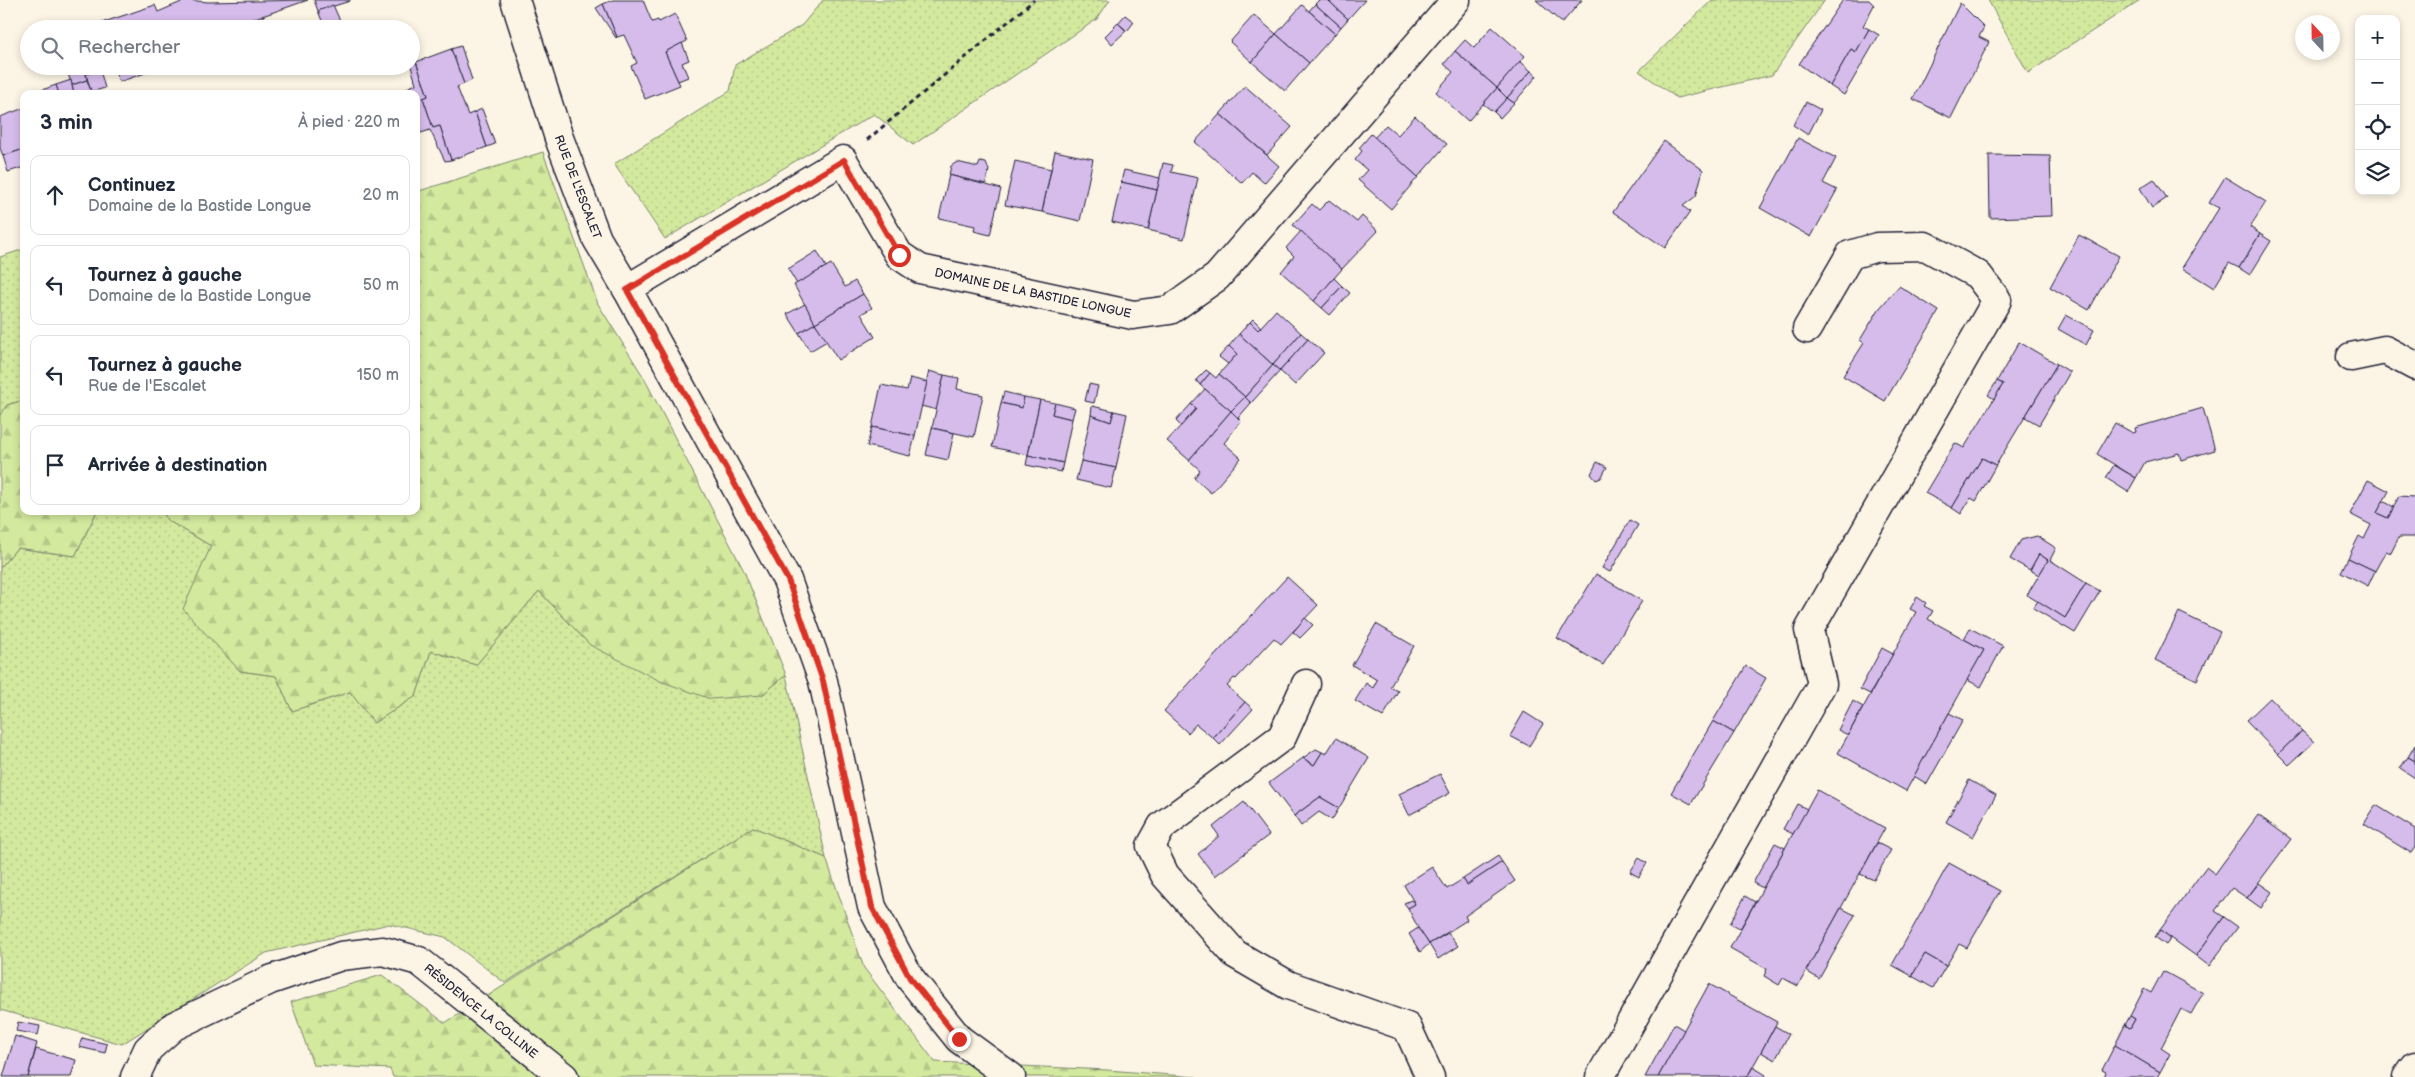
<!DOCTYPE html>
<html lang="fr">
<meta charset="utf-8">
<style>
:root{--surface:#fff;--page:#f2f2f3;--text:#1f2937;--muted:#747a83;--line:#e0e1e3}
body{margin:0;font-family:"Balsamiq Sans",sans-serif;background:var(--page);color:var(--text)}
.controls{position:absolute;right:15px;top:15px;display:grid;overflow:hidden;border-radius:10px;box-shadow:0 2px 8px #0003}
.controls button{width:45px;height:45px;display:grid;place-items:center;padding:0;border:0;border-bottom:1px solid var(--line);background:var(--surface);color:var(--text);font:25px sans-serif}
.compass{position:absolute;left:2295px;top:15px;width:45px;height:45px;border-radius:50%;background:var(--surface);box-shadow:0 2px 8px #0003;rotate:338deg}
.stop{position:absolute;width:15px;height:15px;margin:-11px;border:4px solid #d93025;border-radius:50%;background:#fff}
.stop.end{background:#d93025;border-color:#fff;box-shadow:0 1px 5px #0008}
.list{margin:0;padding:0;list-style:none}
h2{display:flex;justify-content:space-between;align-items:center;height:65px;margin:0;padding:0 20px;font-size:21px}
h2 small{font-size:16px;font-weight:400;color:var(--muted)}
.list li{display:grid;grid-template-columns:32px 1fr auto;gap:15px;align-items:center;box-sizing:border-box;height:80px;margin:0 10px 10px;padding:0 10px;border:1px solid var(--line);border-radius:10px}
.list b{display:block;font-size:19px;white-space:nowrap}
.list p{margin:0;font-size:16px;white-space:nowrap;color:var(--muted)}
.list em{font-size:16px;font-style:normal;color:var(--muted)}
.icon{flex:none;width:28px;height:28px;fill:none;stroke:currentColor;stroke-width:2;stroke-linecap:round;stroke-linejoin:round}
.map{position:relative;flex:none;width:2415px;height:1077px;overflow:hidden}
.search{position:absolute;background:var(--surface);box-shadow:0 2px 8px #0003;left:20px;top:20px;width:400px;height:55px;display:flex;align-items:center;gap:12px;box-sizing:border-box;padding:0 18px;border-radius:28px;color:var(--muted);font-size:19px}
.panel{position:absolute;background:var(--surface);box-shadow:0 2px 8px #0003;left:20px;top:90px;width:400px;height:425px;border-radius:10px}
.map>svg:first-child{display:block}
.grass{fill:url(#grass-dots);stroke:#7a866c}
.forest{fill:url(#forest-firs);stroke:#7a866c}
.building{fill:#d6bceb;stroke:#22223b}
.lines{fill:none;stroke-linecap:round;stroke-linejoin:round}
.minor-casing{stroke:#22223b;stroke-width:31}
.path{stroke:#22223b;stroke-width:3;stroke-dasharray:5 4;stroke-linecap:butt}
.minor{stroke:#fcf5e5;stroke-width:28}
.route{stroke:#d93025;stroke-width:6}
.labels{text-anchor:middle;stroke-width:4;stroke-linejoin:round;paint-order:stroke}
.street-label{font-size:12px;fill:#22223b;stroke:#fcf5e5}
</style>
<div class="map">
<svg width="2415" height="1077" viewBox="0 0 2415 1077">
<defs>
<pattern id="grass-dots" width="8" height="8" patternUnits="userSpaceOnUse" patternTransform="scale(1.25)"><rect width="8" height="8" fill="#d3e99e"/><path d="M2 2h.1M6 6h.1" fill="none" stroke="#b5c889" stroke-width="1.8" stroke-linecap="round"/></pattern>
<pattern id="forest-firs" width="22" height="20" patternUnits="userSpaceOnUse" patternTransform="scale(1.25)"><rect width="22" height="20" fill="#d3e99e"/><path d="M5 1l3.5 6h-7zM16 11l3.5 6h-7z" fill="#b5c889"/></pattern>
</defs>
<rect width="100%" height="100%" fill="#fcf5e5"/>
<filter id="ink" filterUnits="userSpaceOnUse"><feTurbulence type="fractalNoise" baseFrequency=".02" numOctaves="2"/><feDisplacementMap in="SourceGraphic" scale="10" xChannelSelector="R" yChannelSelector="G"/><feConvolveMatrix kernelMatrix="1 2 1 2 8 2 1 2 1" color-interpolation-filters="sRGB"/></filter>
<g filter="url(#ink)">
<g class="grass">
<polygon points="823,0 1110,0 1097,19 913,145 874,114 665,239 614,164 730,91 735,65 802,25"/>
<polygon points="1712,0 1825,0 1772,75 1677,98 1639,71"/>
<polygon points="1988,0 2140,0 2028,73"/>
<polygon points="24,249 24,400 7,405 0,415 0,257"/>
<polygon points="97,511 163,511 167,520 211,546 240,671 276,676 292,711 350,692 375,722 416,696 431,651 476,665 539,591 590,645 762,695 786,675 826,858 753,827 505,983 445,937 389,924 266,953 122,1044 0,1010 0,568 17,548 75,556"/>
</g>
<g class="forest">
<polygon points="543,152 598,304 643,376 744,571 786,675 762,695 711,699 705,697 660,681 590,645 539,591 476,665 431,651 416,696 374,723 350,692 292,711 276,676 240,671 183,609 211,546 167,520 163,511 416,511 416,192"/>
<polygon points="24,400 24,511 97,511 75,556 17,548 0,568 0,415 7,405"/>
<polygon points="753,827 826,858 864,968 935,1062 1107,1070 1197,1077 393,1077 390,1069 313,1065 291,1002 382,975 445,1023"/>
</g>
<g class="building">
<polygon points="186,0 208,2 308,0 248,21 249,26 242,29 86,28 155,5 158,12"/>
<polygon points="314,0 350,0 350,1 318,11"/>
<polygon points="613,0 643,0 652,22 658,20 659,22 675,14 687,41 665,52 680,85 645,99 631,66 637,63 624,35 617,37 603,4"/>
<polygon points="1319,0 1328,0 1348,19 1341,27 1315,4"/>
<polygon points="1328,0 1365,0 1348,19"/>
<polygon points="1536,0 1582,0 1562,23"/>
<polygon points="1843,0 1869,0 1874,5 1863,26 1869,29 1856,52 1851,49 1830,86 1799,64"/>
<polygon points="1960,3 1984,27 1979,37 1989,42 1951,118 1913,99"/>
<polygon points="603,4 617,37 616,38 596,8"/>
<polygon points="1315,4 1341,27 1335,34 1309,11"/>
<polygon points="333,5 341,23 325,28 318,11"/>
<polygon points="1302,5 1335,34 1309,63 1276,34"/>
<polygon points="263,15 262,20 249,26 248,21"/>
<polygon points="1125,15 1134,22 1127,31 1118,23"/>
<polygon points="1254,15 1276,34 1252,62 1230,42"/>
<polygon points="1118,23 1126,31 1112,44 1105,36"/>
<polygon points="1492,27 1525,56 1497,88 1455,51 1465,40 1474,48"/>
<polygon points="1869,29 1879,35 1844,95 1830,86 1851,49 1856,52"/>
<polygon points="1276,34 1309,63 1285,91 1252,62"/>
<polygon points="682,43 689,60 682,63 688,77 678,81 665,52"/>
<polygon points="461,46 472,80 464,84 451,49"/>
<polygon points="451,49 464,84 457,87 468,115 475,112 487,147 451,160 440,126 433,128 423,98 428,96 416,62"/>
<polygon points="1455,51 1497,88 1468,121 1436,92 1453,72 1444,64"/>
<polygon points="1520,61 1531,71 1507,98 1497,88"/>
<polygon points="416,62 428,96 423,98 433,128 440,126 451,160 445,161 430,130 421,133 416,120 416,94 409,94 407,88 416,84 411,66 411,63"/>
<polygon points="65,66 99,66 100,70 86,74 87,80 72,85"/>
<polygon points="113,66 159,66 160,68 119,82"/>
<polygon points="100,70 105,88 91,92 86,74"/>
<polygon points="1531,71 1537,76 1514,103 1507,98"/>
<polygon points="71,80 74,94 59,94 56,85"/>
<polygon points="87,80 92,94 74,94 72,85"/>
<polygon points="56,85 59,94 31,94"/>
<polygon points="1245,86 1292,127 1267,155 1220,114"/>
<polygon points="1497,88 1507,98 1494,112 1483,104"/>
<polygon points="1507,98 1514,103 1500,118 1494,112"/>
<polygon points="1806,102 1821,110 1808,135 1793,125"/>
<polygon points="24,108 24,149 3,156 0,148 0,117"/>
<polygon points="482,109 495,144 487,147 475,112"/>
<polygon points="1220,114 1279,166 1264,183 1252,172 1242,183 1195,142"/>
<polygon points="1415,116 1447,144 1418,177 1374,138 1386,125 1398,135"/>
<polygon points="1371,134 1418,177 1391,209 1358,180 1367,170 1355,160 1362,151 1359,148"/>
<polygon points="1798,138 1836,158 1823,183 1837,190 1811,237 1760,208"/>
<polygon points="1664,141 1703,170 1696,196 1683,206 1690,212 1665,248 1613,212"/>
<polygon points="24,149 24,167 8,172 3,156"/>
<polygon points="1055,151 1093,159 1080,221 1042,212"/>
<polygon points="1989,155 2050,156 2052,216 1990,218"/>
<polygon points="1015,161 1051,169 1042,212 1005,205"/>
<polygon points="957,162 978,167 980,162 986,163 989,170 986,184 949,175 951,166"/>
<polygon points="1163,163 1173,165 1171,172 1198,178 1184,239 1148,230"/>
<polygon points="1124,170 1160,178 1157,190 1121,182"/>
<polygon points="949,175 1001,189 990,235 974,231 975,226 939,218"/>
<polygon points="2225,177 2266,202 2250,227 2260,234 2239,268 2229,263 2214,288 2182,268 2219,208 2209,203"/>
<polygon points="2154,179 2167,198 2152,208 2140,188"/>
<polygon points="1121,182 1157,190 1148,230 1112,222"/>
<polygon points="1329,200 1357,222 1362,216 1378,231 1342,269 1293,225 1312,204 1319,210"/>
<polygon points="1301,231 1342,269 1314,301 1281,272 1294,256 1286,248"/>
<polygon points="2260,234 2271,241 2250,275 2239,268"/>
<polygon points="2079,235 2119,256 2089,310 2050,287"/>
<polygon points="817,251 826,267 797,284 788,269"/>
<polygon points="831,264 845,287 855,281 863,294 815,323 794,285"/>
<polygon points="1334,278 1342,286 1322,308 1314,301"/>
<polygon points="1342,286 1350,293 1330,315 1322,308"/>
<polygon points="1899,286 1939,311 1885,401 1843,376 1864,343 1860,340 1879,309"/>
<polygon points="863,294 872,308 861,314 875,337 838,360 815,323"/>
<polygon points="805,304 815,323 799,333 787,314"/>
<polygon points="1276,310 1301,333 1273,365 1239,334 1250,322 1258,330"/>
<polygon points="2066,315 2094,330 2086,345 2058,329"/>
<polygon points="1253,319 1261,327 1258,330 1250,322"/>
<polygon points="815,323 827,341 810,351 799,333"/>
<polygon points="1301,333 1308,339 1280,371 1273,365"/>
<polygon points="1239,334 1273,365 1245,397 1219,374 1237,354 1229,346"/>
<polygon points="1308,339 1324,353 1295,385 1280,371"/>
<polygon points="2019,342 2057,364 1996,465 1982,458 1952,508 1925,493 1955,443 1964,448 2003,384 1997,381"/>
<polygon points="1229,346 1237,354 1228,364 1219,357"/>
<polygon points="2057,364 2070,372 2039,425 2025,417"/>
<polygon points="1273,365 1280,371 1251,403 1245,397"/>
<polygon points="1206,370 1210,373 1200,385 1196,380"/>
<polygon points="929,371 944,375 937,410 921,406"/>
<polygon points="1210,373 1216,378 1219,374 1245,397 1231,411 1200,385"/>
<polygon points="944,375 959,378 957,389 983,395 974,437 932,428"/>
<polygon points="910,378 927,382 915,436 872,427 881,385 907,390"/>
<polygon points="1997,381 2003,384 1994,399 1988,395"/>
<polygon points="1089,384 1098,386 1094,403 1085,401"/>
<polygon points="1205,389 1231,411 1189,460 1167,441 1196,409 1191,404"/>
<polygon points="1004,392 1024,397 1022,408 1001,403"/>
<polygon points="1024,397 1040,400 1028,455 992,447 1001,403 1022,408"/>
<polygon points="1245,397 1251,403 1238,418 1231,411"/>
<polygon points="1040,400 1055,403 1052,414 1072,419 1063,463 1028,455"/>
<polygon points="1055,403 1075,408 1072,419 1052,414"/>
<polygon points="1191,404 1196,409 1181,426 1176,421"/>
<polygon points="1092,406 1114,411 1111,422 1091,415"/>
<polygon points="2203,408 2215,450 2181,460 2179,453 2145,462 2136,478 2097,454 2115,423 2133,433 2136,432 2135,428"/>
<polygon points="1114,411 1127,414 1116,468 1081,461 1091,415 1111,422"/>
<polygon points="1231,411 1241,421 1224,443 1241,458 1211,493 1194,478 1200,470 1189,460"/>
<polygon points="872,427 915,436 910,456 867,446"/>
<polygon points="932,428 954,433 948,460 926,455"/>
<polygon points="1028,455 1063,463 1061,472 1026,465"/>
<polygon points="1982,458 1996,465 1976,501 1971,498 1961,514 1952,508"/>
<polygon points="1081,461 1116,468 1111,488 1076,480"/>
<polygon points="1597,462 1607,467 1601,478 1596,480 1591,474"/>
<polygon points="2114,465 2136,478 2128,492 2106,478"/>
<polygon points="2368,480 2389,491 2377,513 2388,518 2399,496 2415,497 2415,537 2399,537 2391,553 2386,551 2375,571 2348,558 2359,536 2364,539 2371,525 2350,514"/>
<polygon points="2383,501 2394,507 2388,518 2377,513"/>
<polygon points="1630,520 1638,525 1610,572 1602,568"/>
<polygon points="2037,536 2056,548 2050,560 2086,583 2065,618 2027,595 2048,560 2039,554 2030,570 2010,559 2021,540"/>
<polygon points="2039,554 2048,560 2039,575 2030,570"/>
<polygon points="2348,558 2375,571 2368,586 2341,572"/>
<polygon points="1596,574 1642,601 1603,665 1557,638"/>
<polygon points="1287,577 1318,605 1281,644 1274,638 1236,679 1234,678 1227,686 1245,702 1213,738 1196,724 1188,733 1164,711"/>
<polygon points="2086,583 2100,591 2075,633 2033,608 2038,601 2065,618"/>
<polygon points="1917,597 1926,603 1924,606 1933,611 1928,619 1984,650 1906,791 1838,753 1916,612 1910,609"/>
<polygon points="2179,612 2220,632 2197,680 2155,660"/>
<polygon points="1305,618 1313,625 1300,638 1293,632"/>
<polygon points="1376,624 1414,646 1390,687 1398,691 1383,717 1355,701 1366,683 1373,688 1377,680 1352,665"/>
<polygon points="1970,628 2003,646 1981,687 1967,680 1984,650 1964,639"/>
<polygon points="1882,648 1893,654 1870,694 1860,689"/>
<polygon points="1746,666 1766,678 1734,733 1713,721"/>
<polygon points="2270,698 2302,731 2278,754 2246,721"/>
<polygon points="1853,701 1863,707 1848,735 1838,730"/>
<polygon points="1245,702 1253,709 1220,745 1213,738"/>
<polygon points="1524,712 1543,724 1529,746 1510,736"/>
<polygon points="1949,713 1963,720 1927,784 1914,776"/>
<polygon points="1713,721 1734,733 1691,804 1671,793"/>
<polygon points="2302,731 2314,742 2289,765 2278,754"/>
<polygon points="1336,738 1369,758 1339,808 1320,797 1294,816 1269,783 1303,758 1314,765 1322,752 1326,754"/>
<polygon points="2415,745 2415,761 2408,757"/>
<polygon points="1316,749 1322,752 1314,765 1303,758"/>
<polygon points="2408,757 2415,761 2415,778 2400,768"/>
<polygon points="1440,774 1450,793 1409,815 1399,794"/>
<polygon points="1969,780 1996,795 1973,837 1946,822"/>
<polygon points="1817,790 1885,828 1798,986 1783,978 1779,985 1764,976 1767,969 1730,948"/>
<polygon points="1320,797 1339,808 1332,820 1319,812 1301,826 1294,816"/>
<polygon points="1244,802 1269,835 1215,876 1198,854 1219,836 1213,827"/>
<polygon points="1797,804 1807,809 1793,834 1783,829"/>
<polygon points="2376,805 2415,829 2415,847 2411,853 2364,824"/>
<polygon points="2258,815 2291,839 2247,898 2232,888 2215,911 2224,917 2196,956 2160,930 2206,867 2215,874"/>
<polygon points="1775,843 1785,848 1763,888 1753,883"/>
<polygon points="1877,843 1891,850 1874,880 1860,874"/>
<polygon points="1498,856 1502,862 1467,885 1463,879"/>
<polygon points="1639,858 1647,863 1639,877 1630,872"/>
<polygon points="1502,862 1515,881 1465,916 1467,920 1429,944 1418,928 1408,908 1415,904 1404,885 1432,867 1447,889 1463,879 1467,885"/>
<polygon points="1949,863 2000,891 1967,948 1959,944 1946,966 1925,954 1912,976 1892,965"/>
<polygon points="2259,883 2272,892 2261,908 2247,898"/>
<polygon points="1745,896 1755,902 1740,929 1730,924"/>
<polygon points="1411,900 1415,904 1408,908 1404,903"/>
<polygon points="1841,908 1855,915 1819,979 1806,971"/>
<polygon points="2224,917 2238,927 2209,966 2196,956"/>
<polygon points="1418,928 1429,944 1420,952 1409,934"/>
<polygon points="2160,930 2171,938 2166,945 2155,937"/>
<polygon points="1448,933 1458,946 1438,959 1429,944"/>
<polygon points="1925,954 1946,966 1933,988 1912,976"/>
<polygon points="2163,971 2203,993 2191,1014 2181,1009 2161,1048 2170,1054 2160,1072 2115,1045 2125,1025 2130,1028 2135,1019 2130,1016 2144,989 2151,993"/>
<polygon points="1709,984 1777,1022 1761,1052 1747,1077 1658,1077"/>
<polygon points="2130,1016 2135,1019 2130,1028 2125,1025"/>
<polygon points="18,1022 40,1026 38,1035 16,1031"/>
<polygon points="1674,1024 1684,1030 1658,1077 1645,1077"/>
<polygon points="1775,1026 1789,1034 1775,1060 1761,1052"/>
<polygon points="15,1036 37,1043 28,1077 3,1077"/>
<polygon points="82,1038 107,1044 105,1053 79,1047"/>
<polygon points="2115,1045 2160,1072 2157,1077 2104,1077 2106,1072 2102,1070"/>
<polygon points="36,1049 76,1060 71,1077 28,1077"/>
<polygon points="1753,1067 1766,1075 1765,1077 1747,1077"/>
</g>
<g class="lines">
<defs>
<g id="minor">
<polyline points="515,0 559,138 597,239 627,289 787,580 823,681 872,907 910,978 959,1039 1011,1077"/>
<polyline points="627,289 843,160 899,255 920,269 1133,315 1170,310 1217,277 1456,0"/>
<polyline points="2351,357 2385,350 2415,366"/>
<polyline points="1306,684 1282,737 1162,826 1151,846 1165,875 1235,954 1288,985 1407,1027 1430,1077"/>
<polyline points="135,1077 148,1049 174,1026 270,980 341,956 383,951 419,961 564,1077"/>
<polyline points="1600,1077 1822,684 1809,630 1997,300 1978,275 1925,246 1877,247 1850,255 1807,329"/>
<polyline points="2407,1077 2415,1066"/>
</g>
</defs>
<use href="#minor" class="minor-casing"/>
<polyline class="path" points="867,140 1034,0"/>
<use href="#minor" class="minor"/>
</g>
</g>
<g class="lines" filter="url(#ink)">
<polyline class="route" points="899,255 844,160 627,290 788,580 823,681 872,907 910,978 959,1039"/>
</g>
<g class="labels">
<g class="street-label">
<text transform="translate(578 187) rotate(69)" y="4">RUE DE L'ESCALET</text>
<text transform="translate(1033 293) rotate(12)" y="4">DOMAINE DE LA BASTIDE LONGUE</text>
<text transform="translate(481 1011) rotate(39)" y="4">RÉSIDENCE LA COLLINE</text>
</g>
</g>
</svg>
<div class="controls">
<button>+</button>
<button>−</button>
<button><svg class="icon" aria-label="locate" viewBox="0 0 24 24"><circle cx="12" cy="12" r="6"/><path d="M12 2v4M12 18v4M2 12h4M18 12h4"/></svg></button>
<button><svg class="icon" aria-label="layers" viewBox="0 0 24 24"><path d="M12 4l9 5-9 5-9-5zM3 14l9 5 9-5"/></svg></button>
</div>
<svg class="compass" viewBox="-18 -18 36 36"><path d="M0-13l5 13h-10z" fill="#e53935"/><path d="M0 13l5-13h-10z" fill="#747a83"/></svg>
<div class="stop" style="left:899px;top:255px"></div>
<div class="stop end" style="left:959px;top:1039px"></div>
<div class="search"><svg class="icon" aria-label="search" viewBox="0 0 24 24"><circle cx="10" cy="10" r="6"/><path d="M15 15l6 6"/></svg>Rechercher</div>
<section class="panel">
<h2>3 min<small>À pied · 220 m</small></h2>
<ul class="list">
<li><svg class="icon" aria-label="ahead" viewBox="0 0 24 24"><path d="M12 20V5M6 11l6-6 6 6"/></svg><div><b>Continuez</b><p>Domaine de la Bastide Longue</p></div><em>20 m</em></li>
<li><svg class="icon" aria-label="left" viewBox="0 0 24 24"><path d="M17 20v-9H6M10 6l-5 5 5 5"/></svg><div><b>Tournez à gauche</b><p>Domaine de la Bastide Longue</p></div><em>50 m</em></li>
<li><svg class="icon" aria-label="left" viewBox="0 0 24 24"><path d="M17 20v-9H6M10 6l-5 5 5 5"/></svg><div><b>Tournez à gauche</b><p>Rue de l'Escalet</p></div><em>150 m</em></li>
<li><svg class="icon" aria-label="arrive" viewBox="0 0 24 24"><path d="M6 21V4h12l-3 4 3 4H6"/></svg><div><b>Arrivée à destination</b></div></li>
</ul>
</section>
</div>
